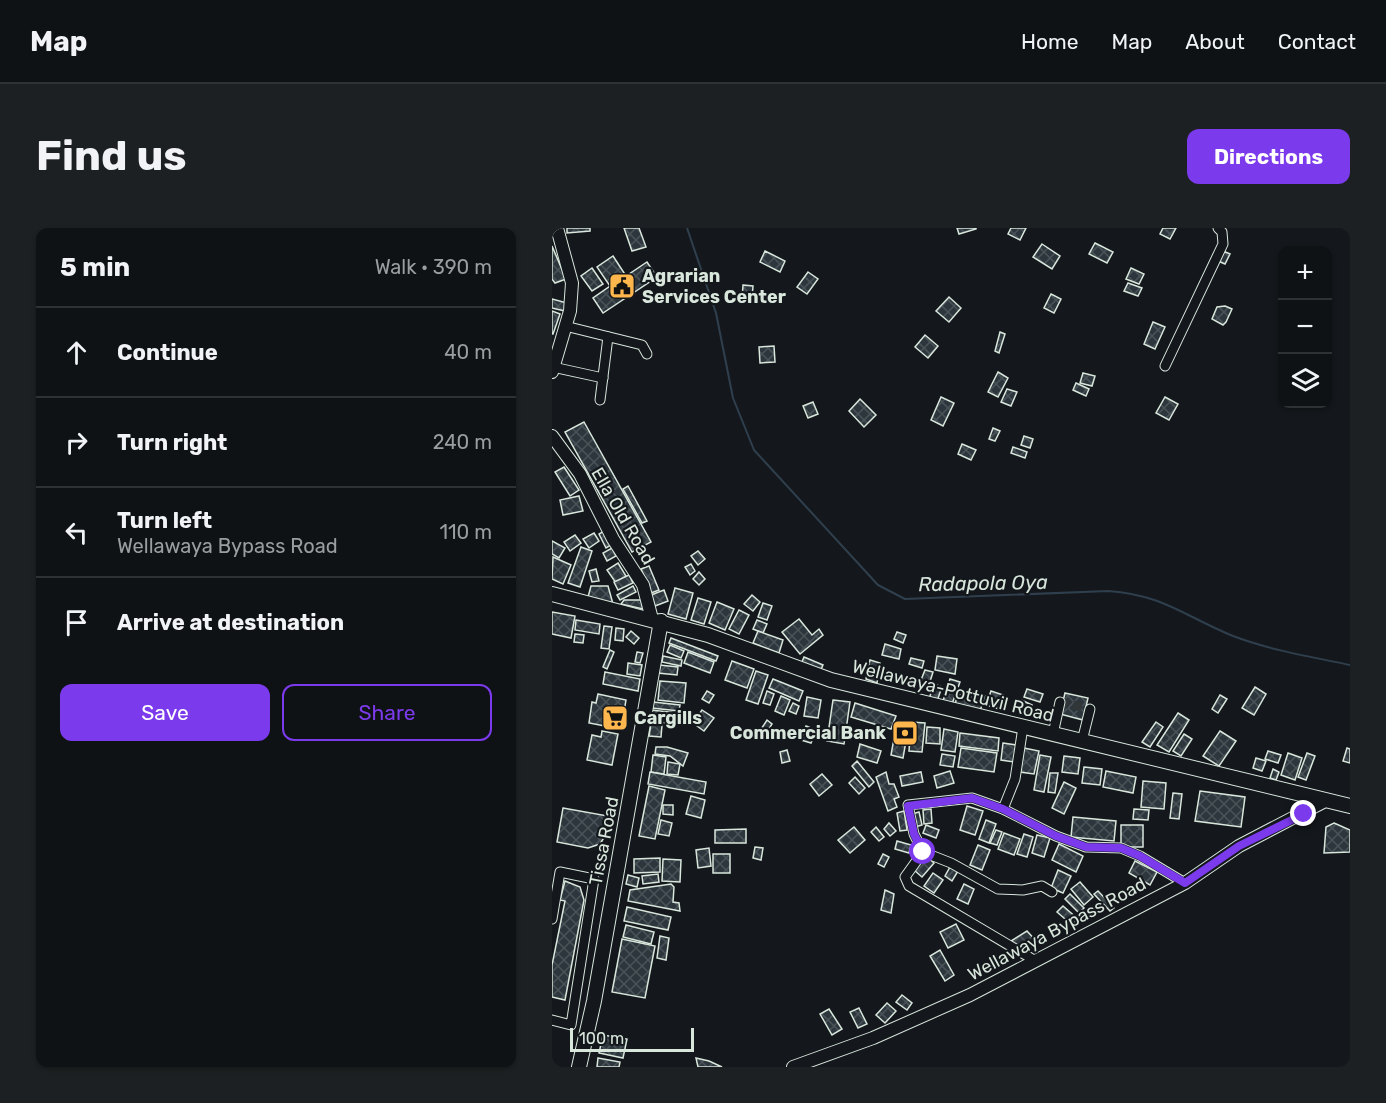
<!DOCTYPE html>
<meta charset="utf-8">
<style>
:root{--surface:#0f1215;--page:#1d2022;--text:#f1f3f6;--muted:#9b9ea0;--line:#2f3234;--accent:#7c3aed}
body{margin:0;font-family:Rubik,sans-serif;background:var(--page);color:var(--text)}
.controls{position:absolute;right:18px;top:18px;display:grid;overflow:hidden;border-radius:12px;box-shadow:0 2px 4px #0004}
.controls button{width:54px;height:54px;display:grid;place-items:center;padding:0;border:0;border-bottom:2px solid var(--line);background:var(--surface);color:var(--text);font:30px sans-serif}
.scale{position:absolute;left:18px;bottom:15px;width:124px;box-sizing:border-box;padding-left:6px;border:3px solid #d8e6dc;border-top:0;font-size:16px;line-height:21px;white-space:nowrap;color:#d8e6dc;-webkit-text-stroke:4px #14181c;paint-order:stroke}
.stop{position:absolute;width:18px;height:18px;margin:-14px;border:4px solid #7c3aed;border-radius:50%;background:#fff}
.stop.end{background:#7c3aed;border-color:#fff;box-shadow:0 2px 6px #0008}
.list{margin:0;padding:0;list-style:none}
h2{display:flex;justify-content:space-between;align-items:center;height:78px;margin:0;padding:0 24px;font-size:26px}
h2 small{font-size:20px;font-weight:400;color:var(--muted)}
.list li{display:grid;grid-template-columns:39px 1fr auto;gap:18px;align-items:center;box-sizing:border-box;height:90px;padding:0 24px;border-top:2px solid var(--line)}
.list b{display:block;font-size:22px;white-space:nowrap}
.list p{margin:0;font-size:20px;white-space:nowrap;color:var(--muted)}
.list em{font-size:20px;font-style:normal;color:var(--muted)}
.actions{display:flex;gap:12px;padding:18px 24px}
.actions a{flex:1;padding:14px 0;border:2px solid var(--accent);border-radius:12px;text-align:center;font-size:21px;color:var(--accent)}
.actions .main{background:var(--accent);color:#fff}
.icon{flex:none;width:33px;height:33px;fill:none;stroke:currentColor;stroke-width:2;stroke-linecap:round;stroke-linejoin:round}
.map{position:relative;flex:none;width:798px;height:839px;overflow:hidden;border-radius:12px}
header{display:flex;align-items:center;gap:36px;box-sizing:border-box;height:84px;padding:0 30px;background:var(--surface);border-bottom:2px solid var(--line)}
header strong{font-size:28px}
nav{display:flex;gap:33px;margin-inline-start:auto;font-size:21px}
.intro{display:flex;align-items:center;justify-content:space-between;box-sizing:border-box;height:144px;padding:0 36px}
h1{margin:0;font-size:42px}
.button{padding:15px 27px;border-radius:12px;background:var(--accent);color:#fff;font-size:21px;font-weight:700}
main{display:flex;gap:36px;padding:0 36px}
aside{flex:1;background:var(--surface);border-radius:12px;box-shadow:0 2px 4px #0004}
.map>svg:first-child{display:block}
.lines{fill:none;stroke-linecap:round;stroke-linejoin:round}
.stream{stroke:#2f3f4d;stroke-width:2}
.building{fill:url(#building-cross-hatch);stroke:#d8e6dc;stroke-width:1.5}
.minor-tunnel{stroke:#313739;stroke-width:9;stroke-dasharray:9 4.5;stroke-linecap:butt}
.minor-casing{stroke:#d8e6dc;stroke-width:11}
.major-casing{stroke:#d8e6dc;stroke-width:14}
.highway-casing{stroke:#d8e6dc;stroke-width:16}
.minor{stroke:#14181c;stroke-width:9}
.major{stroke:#14181c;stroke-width:12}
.highway{stroke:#14181c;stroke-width:14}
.route{stroke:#7c3aed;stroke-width:8}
.labels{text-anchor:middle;stroke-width:4.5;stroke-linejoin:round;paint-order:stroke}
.poi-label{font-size:18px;font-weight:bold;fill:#d8e6dc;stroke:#14181c;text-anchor:start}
.street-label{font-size:18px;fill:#d8e6dc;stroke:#14181c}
.water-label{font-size:20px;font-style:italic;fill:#d8e6dc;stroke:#14181c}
</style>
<header>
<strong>Map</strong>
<nav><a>Home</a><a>Map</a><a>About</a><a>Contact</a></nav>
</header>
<div class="intro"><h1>Find us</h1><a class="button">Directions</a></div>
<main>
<aside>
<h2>5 min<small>Walk · 390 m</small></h2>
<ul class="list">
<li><svg class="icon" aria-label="ahead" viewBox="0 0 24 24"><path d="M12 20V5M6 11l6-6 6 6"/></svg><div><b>Continue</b></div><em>40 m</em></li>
<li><svg class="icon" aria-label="right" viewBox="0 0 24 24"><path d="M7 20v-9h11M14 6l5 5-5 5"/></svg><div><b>Turn right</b></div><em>240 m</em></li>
<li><svg class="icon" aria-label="left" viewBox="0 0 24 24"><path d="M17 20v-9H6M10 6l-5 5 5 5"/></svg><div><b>Turn left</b><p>Wellawaya Bypass Road</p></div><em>110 m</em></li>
<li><svg class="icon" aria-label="arrive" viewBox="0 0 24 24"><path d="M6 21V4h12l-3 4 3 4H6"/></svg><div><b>Arrive at destination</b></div></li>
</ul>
<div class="actions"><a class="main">Save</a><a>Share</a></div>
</aside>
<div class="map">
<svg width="798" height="839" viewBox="0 0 798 839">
<defs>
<pattern id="building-cross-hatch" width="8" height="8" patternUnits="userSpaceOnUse" patternTransform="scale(1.5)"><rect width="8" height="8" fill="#2c363c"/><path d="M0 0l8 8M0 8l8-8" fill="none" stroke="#4a5358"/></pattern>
</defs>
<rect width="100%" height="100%" fill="#14181c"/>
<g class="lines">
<path class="stream" d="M135,0l29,85 17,85 21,52 124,135 27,14 203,-8c56,4 76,25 125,45 37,14 78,21 117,29"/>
</g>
<g class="building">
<polygon points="15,0 38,0 38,3 15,5"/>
<polygon points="72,0 87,0 94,19 80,23"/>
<polygon points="405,0 424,0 424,1 407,6"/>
<polygon points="459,0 474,0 468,12 456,6"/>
<polygon points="611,0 624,0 618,11 608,6"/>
<polygon points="543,15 561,24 555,35 537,26"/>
<polygon points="490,16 508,28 500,41 481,29"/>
<polygon points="0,18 14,51 3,55 0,51"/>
<polygon points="213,23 233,33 228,44 208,34"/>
<polygon points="671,23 678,26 673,36 666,33"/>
<polygon points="61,28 74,48 95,34 105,49 51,85 41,70 58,58 45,39"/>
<polygon points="40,40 51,56 40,63 29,48"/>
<polygon points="579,40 592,46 587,56 574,51"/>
<polygon points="256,44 266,51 255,66 245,59"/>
<polygon points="576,55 590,60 586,68 572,63"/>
<polygon points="191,57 201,58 200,72 190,72"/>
<polygon points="499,66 509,71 502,85 492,80"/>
<polygon points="397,69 409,80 397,94 384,83"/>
<polygon points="0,71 15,75 13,83 0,80"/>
<polygon points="673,78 680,81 674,94 671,97 660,91 665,79"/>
<polygon points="0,83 8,86 1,106 0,106"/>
<polygon points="601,94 613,99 603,121 592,116"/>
<polygon points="448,104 453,106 447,125 443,123"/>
<polygon points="373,107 386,118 376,130 363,119"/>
<polygon points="222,118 223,134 208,135 207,119"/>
<polygon points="446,144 456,150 446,169 436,164"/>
<polygon points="531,145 543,148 540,158 528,155"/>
<polygon points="524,155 537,161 534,168 521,162"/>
<polygon points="455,161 465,164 459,178 449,174"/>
<polygon points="389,169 402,175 391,198 379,192"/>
<polygon points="613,169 626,176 617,192 604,185"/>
<polygon points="308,171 324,187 312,199 297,183"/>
<polygon points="261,174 266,186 256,190 251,178"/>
<polygon points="32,194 99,314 80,324 13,204"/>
<polygon points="441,200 448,203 443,213 437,211"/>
<polygon points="472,208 481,211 478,220 469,217"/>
<polygon points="410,216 424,222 419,232 406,226"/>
<polygon points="461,219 475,224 473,230 459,225"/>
<polygon points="12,239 27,262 18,268 3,244"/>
<polygon points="76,258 95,293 90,295 71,261"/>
<polygon points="27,268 31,283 11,287 8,272"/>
<polygon points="52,303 59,317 54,320 47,306"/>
<polygon points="42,305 47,313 37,320 31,311"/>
<polygon points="23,307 29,315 18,323 12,314"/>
<polygon points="0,313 13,320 7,330 0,326"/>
<polygon points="29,319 40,323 28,359 16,355"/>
<polygon points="60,320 64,328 55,333 51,325"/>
<polygon points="146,323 153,331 146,337 139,328"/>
<polygon points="1,329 19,337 11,356 0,351"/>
<polygon points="66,335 74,348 64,355 55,342"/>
<polygon points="139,336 143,343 138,347 133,339"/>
<polygon points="97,338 107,362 99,365 89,341"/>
<polygon points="44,341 47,353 40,354 37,343"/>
<polygon points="147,344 153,351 147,357 141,351"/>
<polygon points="77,347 81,355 66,362 62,354"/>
<polygon points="39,358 56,358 61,376 36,369"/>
<polygon points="81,358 84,364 68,372 65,367"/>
<polygon points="123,360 141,365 134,391 116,386"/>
<polygon points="112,362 116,373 103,378 99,367"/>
<polygon points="200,367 208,374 201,383 192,376"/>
<polygon points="146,370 159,374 152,396 139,392"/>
<polygon points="72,372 89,372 91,381 69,376"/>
<polygon points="165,374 182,381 173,402 157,395"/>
<polygon points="211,375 220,378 215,392 206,389"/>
<polygon points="187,382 197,387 187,406 177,401"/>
<polygon points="0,384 23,388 19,410 0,406"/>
<polygon points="247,391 260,407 267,401 271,407 248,426 230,404"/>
<polygon points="24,392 48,396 47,406 23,402"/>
<polygon points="205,392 215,396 211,405 201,401"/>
<polygon points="52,398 60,399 57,421 49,420"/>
<polygon points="64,400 72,401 71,413 63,412"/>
<polygon points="79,403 87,410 82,416 74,409"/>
<polygon points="206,403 231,412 227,425 201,415"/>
<polygon points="345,404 354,407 351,415 342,411"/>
<polygon points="23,406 32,407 31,415 22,414"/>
<polygon points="119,410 166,428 164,433 117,415"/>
<polygon points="333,416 349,421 347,431 330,427"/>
<polygon points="118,417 132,423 129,430 115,424"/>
<polygon points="58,422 62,424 55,441 51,439"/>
<polygon points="85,424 91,425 88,435 83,434"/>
<polygon points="136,424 162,434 158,445 132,435"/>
<polygon points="111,428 130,432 129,438 110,434"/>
<polygon points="385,428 405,431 403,446 383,442"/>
<polygon points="252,429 271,437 268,444 249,436"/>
<polygon points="359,430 372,433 370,440 357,436"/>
<polygon points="318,432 328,435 325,455 314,451"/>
<polygon points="180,433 202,441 195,460 173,452"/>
<polygon points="76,435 90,437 88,448 75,446"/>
<polygon points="107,437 126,439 125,447 106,445"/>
<polygon points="373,442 381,444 376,460 367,457"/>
<polygon points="204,443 216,447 206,476 194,472"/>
<polygon points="53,444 88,451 86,463 51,456"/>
<polygon points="221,451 251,463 247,473 217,460"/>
<polygon points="398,451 408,454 400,476 391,473"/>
<polygon points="108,453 134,455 132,475 106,472"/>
<polygon points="382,456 390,459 385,473 377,471"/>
<polygon points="703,459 714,466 702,487 690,480"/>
<polygon points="475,461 491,466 488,474 472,469"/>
<polygon points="155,463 162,467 157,475 150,471"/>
<polygon points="215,463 222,466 218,477 211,475"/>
<polygon points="439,463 451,467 447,481 434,477"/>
<polygon points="418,464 433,468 428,483 403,476 406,466 416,469"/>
<polygon points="513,465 536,470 531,492 508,486"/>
<polygon points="46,466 74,472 69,501 37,495 40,474 44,475"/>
<polygon points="668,467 675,471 666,485 660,481"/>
<polygon points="229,468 238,472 232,487 223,483"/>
<polygon points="255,469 269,472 266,490 252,488"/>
<polygon points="281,472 298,474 292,516 275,513"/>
<polygon points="469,472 480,477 477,486 465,481"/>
<polygon points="101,474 128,477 127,483 100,480"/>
<polygon points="241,475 247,478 244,486 237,483"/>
<polygon points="303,475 344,488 339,501 299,489"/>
<polygon points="99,482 133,486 131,497 98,493"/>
<polygon points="150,482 162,490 152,503 141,495"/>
<polygon points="626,485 637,492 617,524 605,517"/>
<polygon points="215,492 220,496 212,509 206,506"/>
<polygon points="345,494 357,496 351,530 339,527"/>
<polygon points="359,494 373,495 370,524 357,523"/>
<polygon points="604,494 611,499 598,519 590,514"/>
<polygon points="99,496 110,497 109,509 97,508"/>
<polygon points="254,498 264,502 259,515 249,512"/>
<polygon points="375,499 388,500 388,516 374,515"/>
<polygon points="392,501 406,504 403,524 389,522"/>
<polygon points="50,503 66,506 60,537 35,532 40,507 49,509"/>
<polygon points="668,503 684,513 667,538 651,528"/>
<polygon points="408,505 447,510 446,523 407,518"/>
<polygon points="632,506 640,511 629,528 621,523"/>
<polygon points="451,515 464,517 462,534 449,532"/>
<polygon points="308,516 329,523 325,535 305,529"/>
<polygon points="104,519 115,519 136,525 131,538 118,528 103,526"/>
<polygon points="409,520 445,525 442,544 406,539"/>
<polygon points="472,520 487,523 482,546 468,544"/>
<polygon points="795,520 798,521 798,535 791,533"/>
<polygon points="235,522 238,533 230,535 228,524"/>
<polygon points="716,523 729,527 726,535 713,531"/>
<polygon points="736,525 750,530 743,552 729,547"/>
<polygon points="755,525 763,528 754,552 746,549"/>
<polygon points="390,526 403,528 401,539 388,537"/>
<polygon points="101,527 114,529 112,546 99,544"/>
<polygon points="488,527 499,529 492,564 482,562"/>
<polygon points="512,528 528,530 526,546 510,544"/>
<polygon points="704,530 714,533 710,543 701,540"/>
<polygon points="305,533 322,554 317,559 300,538"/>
<polygon points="116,534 128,536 126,547 115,546"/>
<polygon points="532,539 550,541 548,557 530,555"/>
<polygon points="721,541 727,544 724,552 718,550"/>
<polygon points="398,543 402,555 385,560 382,548"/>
<polygon points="554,543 584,549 581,565 551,559"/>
<polygon points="98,544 154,554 152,566 96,556"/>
<polygon points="334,544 337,556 342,556 347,569 342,571 345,579 336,583 324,549"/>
<polygon points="369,544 371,554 350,558 348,548"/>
<polygon points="498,545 506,545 503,565 496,564"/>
<polygon points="270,546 280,557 267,568 258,556"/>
<polygon points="303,549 313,560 307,566 297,555"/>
<polygon points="591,553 614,555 612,581 589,579"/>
<polygon points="512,554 524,560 512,586 500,580"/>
<polygon points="97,558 113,562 103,611 87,608"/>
<polygon points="648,563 693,569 689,599 643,593"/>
<polygon points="621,565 630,566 627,591 618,590"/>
<polygon points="139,568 153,572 149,590 134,586"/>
<polygon points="111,577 121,577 121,587 111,586"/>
<polygon points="415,578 431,583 423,607 408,602"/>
<polygon points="11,580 56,588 53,608 48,616 36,620 5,614"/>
<polygon points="379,581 380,595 372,596 371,582"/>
<polygon points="582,581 597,582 596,592 581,591"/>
<polygon points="352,583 355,602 348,603 345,585"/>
<polygon points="367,584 370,597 363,599 360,586"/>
<polygon points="521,589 564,593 562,613 519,609"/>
<polygon points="109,592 120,595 117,608 106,606"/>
<polygon points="434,592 444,596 437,615 427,611"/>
<polygon points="337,595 344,603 338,608 332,601"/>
<polygon points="782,595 798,602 798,624 772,625 774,599"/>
<polygon points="374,597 387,602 384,610 371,605"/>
<rect x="569" y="597" width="22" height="22"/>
<polygon points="302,599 313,612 298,625 286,612"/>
<polygon points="324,599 332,609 327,613 319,604"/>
<polygon points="194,601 194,615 163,615 163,602"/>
<polygon points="444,602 450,604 445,617 438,615"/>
<polygon points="452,605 468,611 462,627 446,621"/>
<polygon points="472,606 481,609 475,629 465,626"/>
<polygon points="485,607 498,610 492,629 480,625"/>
<polygon points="345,613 359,617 357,625 343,621"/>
<polygon points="507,616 531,628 524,644 500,632"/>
<polygon points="426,617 438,622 430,642 418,637"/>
<polygon points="203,619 211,620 209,632 201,630"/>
<polygon points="157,620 159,638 146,640 144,622"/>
<rect x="161" y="626" width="17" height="19"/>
<polygon points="331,626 337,629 332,639 326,636"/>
<polygon points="374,628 382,635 370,649 362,642"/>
<polygon points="108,630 108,644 82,645 82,631"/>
<polygon points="111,631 129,632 128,654 110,653"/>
<polygon points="583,633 605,644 598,657 577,645"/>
<polygon points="398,639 406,643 400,653 393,648"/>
<polygon points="506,642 519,648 511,665 499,660"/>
<polygon points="381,645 391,652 382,665 372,658"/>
<polygon points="106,646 107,654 91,656 90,648"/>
<polygon points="76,647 87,650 85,659 74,656"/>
<polygon points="13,653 28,659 32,672 13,772 0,769 0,737 13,673 8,672"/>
<polygon points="528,654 541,669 532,677 519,661"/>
<polygon points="119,656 122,659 121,674 127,675 128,683 76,673 78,662"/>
<polygon points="412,656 422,661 416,676 405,671"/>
<polygon points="333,662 342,666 339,685 329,682"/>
<polygon points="546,663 562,680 558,683 542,666"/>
<polygon points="518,666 532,680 527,685 513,671"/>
<polygon points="511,678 526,691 520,697 505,684"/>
<polygon points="75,679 119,689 116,702 72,693"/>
<polygon points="404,696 412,712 396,720 388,704"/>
<polygon points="74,697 102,704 99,716 71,709"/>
<polygon points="475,703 485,714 475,723 459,713"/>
<polygon points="108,708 117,710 114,732 105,730"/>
<polygon points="70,711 103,718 93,770 60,764"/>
<polygon points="388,722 402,747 393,753 378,728"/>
<polygon points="350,767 360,775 355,782 344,774"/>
<polygon points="335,775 344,783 333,795 324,787"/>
<polygon points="307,780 315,796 306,800 298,784"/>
<polygon points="277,781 290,801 280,807 268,786"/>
<polygon points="51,807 75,811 71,830 47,825"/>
<polygon points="46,830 68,834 67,839 45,839"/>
<polygon points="144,830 157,833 170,839 146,839"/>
</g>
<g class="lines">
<polyline class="minor-tunnel" points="508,474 538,481"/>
<defs>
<g id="minor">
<polyline points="13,98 90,117 95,126"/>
<polyline points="613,138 671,16 670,4 666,0"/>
<polyline points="1,139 51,150"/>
<polyline points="48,172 56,109"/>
<polyline points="501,506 508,474"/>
<polyline points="530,513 538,481"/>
<polyline points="451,581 463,551 471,499"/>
<polyline points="371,624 399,635 446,661 471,662 490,658 500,664"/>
<polyline points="0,691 8,644 42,651 19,797 0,792"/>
<polyline points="482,732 357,658 353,649 371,624 362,606 356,577 420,570 451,581 504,608 534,619 569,620 588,628 633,655"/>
</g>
<g id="major">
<polyline points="0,144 18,83 20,55 5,0"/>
<polyline points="0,208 28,246 61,311 91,357 100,391"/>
<polyline points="241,839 321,810 418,767 633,655 687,618 775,572"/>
</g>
<g id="highway">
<polyline points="0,366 156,407 279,452 798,578"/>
<polyline points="27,839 42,773 109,393"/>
</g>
</defs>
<use href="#minor" class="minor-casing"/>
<use href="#major" class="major-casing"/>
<use href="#highway" class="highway-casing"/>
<use href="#minor" class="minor"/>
<use href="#major" class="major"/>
<use href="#highway" class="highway"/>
</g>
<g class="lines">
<polyline class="route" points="371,624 362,606 356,578 420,570 451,581 504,608 534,619 569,620 588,628 633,655 687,618 752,586"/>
</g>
<defs>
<symbol id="civic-square" viewBox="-11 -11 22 22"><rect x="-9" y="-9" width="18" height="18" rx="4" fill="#ffb74d" stroke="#14181c"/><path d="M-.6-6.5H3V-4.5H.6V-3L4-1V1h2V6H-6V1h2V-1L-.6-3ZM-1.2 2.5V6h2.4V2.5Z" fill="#111"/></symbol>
<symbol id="supermarket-square" viewBox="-11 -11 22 22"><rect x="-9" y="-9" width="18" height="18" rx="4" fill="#ffb74d" stroke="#14181c"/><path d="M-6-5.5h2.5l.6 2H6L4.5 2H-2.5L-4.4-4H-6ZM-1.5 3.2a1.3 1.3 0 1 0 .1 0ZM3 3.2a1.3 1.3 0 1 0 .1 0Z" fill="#111"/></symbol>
<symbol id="bank-square" viewBox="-11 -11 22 22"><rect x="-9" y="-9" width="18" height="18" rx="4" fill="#ffb74d" stroke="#14181c"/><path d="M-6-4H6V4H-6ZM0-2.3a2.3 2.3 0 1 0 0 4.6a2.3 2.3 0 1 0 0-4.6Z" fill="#111"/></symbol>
</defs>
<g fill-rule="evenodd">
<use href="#civic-square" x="55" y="43" width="30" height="30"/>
<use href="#supermarket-square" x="48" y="475" width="30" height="30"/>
<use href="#bank-square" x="338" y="490" width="30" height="30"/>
</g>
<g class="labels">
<g class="poi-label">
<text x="90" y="54">Agrarian<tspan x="90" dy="21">Services Center</tspan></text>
<text x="82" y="496">Cargills</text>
<text x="334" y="511" text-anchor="end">Commercial Bank</text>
</g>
<g class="street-label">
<text transform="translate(71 288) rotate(60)" y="6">Ella Old Road</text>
<text transform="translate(401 463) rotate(14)" y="6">Wellawaya-Pottuvil Road</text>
<text transform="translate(52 613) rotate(-79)" y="6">Tissa Road</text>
<text transform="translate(505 701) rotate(-28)" y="6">Wellawaya Bypass Road</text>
</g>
<g class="water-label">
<text transform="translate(431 355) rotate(-1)" y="7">Radapola Oya</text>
</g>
</g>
</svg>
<div class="controls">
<button>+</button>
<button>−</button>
<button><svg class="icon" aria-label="layers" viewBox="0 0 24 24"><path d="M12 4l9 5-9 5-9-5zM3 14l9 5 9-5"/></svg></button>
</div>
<div class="scale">100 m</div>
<div class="stop" style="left:371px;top:624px"></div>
<div class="stop end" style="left:752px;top:586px"></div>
</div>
</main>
